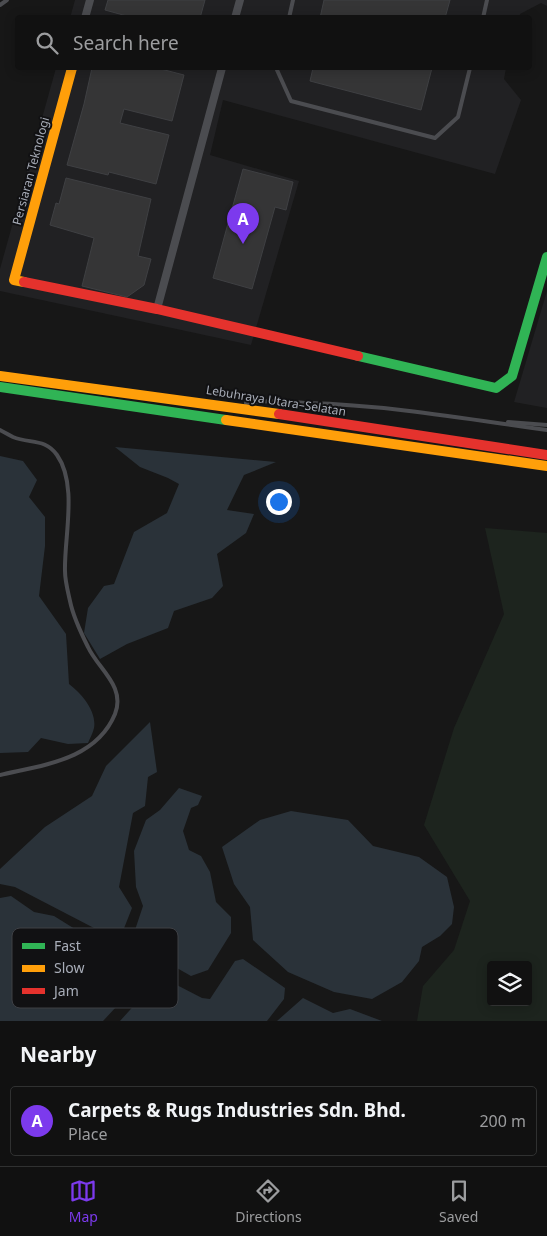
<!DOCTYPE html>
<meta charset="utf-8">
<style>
:root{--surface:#111;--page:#1a1a1a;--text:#f1f3f6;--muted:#9c9d9f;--line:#303131;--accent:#7c3aed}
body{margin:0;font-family:"Noto Sans",sans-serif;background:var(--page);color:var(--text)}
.controls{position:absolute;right:15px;bottom:15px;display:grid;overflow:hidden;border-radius:5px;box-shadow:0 2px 12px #0003}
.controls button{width:45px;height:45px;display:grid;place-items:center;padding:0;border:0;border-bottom:1px solid var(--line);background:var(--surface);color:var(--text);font:25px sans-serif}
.you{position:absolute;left:278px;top:501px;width:18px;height:18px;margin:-12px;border:4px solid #fff;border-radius:50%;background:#1a73e8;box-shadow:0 0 0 8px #1a73e833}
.badge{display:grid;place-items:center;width:32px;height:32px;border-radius:50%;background:var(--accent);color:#fff;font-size:16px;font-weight:700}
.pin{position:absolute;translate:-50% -41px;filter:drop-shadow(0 1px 2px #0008)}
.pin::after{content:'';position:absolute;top:26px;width:18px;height:15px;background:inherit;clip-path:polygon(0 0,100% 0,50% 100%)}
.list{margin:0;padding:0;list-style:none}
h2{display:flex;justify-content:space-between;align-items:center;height:65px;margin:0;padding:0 20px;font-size:21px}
h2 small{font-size:16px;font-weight:400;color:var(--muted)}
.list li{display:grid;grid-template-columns:32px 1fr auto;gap:15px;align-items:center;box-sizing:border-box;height:70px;margin:0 10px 10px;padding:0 10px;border:1px solid var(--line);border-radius:5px}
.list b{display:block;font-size:19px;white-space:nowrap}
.list p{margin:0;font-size:16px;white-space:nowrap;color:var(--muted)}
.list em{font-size:16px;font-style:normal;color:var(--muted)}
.icon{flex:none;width:28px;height:28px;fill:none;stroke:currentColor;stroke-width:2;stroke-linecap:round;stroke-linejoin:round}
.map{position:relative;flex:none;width:547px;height:1021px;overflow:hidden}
.search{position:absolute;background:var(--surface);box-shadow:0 2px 12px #0003;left:15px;right:15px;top:15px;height:55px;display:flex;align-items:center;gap:12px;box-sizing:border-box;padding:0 18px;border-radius:5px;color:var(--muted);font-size:19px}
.sheet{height:145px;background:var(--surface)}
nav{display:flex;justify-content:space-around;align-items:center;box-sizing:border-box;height:70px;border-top:1px solid var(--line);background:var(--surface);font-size:14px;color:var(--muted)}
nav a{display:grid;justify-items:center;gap:2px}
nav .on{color:var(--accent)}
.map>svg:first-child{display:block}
.built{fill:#212123}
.green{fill:#1d241e;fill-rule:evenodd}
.water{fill:#2a3239}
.building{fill:#353536;stroke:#3f4043}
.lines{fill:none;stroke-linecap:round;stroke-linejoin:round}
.lane{stroke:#4b4c50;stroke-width:4}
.street{stroke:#4b4c50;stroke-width:8}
.fast{stroke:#30b455;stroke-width:10}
.slow{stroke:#ff9f0a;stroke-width:10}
.jam{stroke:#e5322d;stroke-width:10}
.labels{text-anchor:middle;stroke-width:4;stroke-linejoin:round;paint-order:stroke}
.street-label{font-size:12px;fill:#a8adb8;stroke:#111113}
.key{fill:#111113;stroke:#3e4045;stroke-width:1}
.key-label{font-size:14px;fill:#a8adb8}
</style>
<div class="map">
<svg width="547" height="1021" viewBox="0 0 547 1021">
<rect width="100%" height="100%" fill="#171717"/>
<g class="built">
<polygon points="75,0 547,0 547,6 541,3 520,14 519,18 70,18"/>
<polygon points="56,68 506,68 504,79 521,100 495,174 223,100 210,155 299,181 251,345 0,291 0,269"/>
<polygon points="547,291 547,408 514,402"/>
</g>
<path class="green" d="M485,528l62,5v488h-130l6,-35 31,-36 16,-49 -46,-76 30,-97 50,-114zM491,965h37v37h-37z"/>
<g class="water">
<polygon points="115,447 276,462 244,475 227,510 254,514 246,533 217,554 223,586 212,598 174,611 168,628 127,644 100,659 84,633 88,608 104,586 114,584 134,532 167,513 179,484 168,478 140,467"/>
<path d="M0,456l23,5 14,19 -8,17 16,20v29l-6,50 27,38 3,50c12,9 28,27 25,44 -1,5 -4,10 -6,15l-20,1 -27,-6 -13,14 -28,1z"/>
<polygon points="150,722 157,772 148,777 145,806 133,813 119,887 132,908 119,941 15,887 0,884 0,869 45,827 92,796 106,766"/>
<polygon points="179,788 202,796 198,805 191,808 183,831 189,850 201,856 210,872 216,902 231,917 231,933 208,970 191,976 140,947 133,936 143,906 136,887 134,851 146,820 160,810"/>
<polygon points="291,811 348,820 373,846 419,857 447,877 454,907 452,924 440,936 422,947 419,961 402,982 372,999 334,992 288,972 253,940 250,907 234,884 222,847 260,820"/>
<polygon points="11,896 34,912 54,916 99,944 121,952 143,966 144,977 103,1021 0,1021 0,898"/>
<polygon points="243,959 285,988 284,999 267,1021 120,1021 157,980 171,982 202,998 210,999 235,961"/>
<polygon points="303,998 333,1013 350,1009 382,1021 277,1021"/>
</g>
<g class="building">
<polygon points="108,0 205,0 200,18 134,18 105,10"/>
<polygon points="324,0 450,0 445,18 320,18"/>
<polygon points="92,68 157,68 184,75 172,121 124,109 120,123 169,135 156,184 109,172 108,175 67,165 84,104"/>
<polygon points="313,68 432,68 421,110 310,81"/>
<polygon points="243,169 293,182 286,210 275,207 252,289 213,278"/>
<polygon points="66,178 151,199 138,256 151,259 144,285 127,297 82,286 94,238 50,225 56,203 59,204"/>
</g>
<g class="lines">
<g class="lane">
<polyline points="0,5 7,0"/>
<polyline points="289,18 293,0"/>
<polyline points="483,18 487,0"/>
<polyline points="278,68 277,70 291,101 435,138 458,117 470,68"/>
<path d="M246,403c20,-4 42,-1 61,0 80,2 161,16 240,27"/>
<polyline points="508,422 547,425"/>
<path d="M0,430c4,2 9,5 13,7 17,7 32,1 44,18 21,30 7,82 8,116 0,10 3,21 5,30 3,15 11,32 18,46 10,22 38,39 27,67 -19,46 -72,51 -115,61"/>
</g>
<g class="street">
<polyline points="85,18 90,0"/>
<polyline points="235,18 240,0"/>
<polyline points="157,309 222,68"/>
</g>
<g class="fast">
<polyline points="358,356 496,388 512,376 547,257"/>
<polyline points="0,387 226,420"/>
</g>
<g class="slow">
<polyline points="24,282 14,280 72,68"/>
<polyline points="0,376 279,414"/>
<polyline points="226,420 547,466"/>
</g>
<g class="jam">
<polyline points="24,282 157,309 358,356"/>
<polyline points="279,414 547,455"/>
</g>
</g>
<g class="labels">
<g class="street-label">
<text transform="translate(31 171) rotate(-75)" y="4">Persiaran Teknologi</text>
<text transform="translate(276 401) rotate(9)" y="4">Lebuhraya Utara–Selatan</text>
</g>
</g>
<rect x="12" y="928" width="166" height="80" rx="8" class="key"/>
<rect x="22" y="943" width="23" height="6" fill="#30b455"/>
<rect x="22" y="965" width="23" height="7" fill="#ff9f0a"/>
<rect x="22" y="988" width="23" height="6" fill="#e5322d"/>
<g class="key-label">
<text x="54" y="951">Fast</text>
<text x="54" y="973">Slow</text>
<text x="54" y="996">Jam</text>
</g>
</svg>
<div class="controls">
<button><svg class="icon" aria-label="layers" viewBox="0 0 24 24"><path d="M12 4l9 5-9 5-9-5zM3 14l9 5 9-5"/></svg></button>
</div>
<div class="you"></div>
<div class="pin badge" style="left:243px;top:244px">A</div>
<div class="search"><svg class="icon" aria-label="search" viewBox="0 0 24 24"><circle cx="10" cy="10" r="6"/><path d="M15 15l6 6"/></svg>Search here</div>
</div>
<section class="sheet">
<h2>Nearby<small></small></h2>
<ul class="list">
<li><span class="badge">A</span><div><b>Carpets &amp; Rugs Industries Sdn. Bhd.</b><p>Place</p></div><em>200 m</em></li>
</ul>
</section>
<nav>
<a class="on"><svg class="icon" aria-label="map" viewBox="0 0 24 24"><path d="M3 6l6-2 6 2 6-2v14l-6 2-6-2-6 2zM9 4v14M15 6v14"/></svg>Map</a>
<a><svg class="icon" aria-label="directions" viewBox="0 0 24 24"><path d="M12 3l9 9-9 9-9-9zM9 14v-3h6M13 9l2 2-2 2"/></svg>Directions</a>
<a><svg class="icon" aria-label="saved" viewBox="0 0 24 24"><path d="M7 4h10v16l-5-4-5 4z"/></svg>Saved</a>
</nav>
